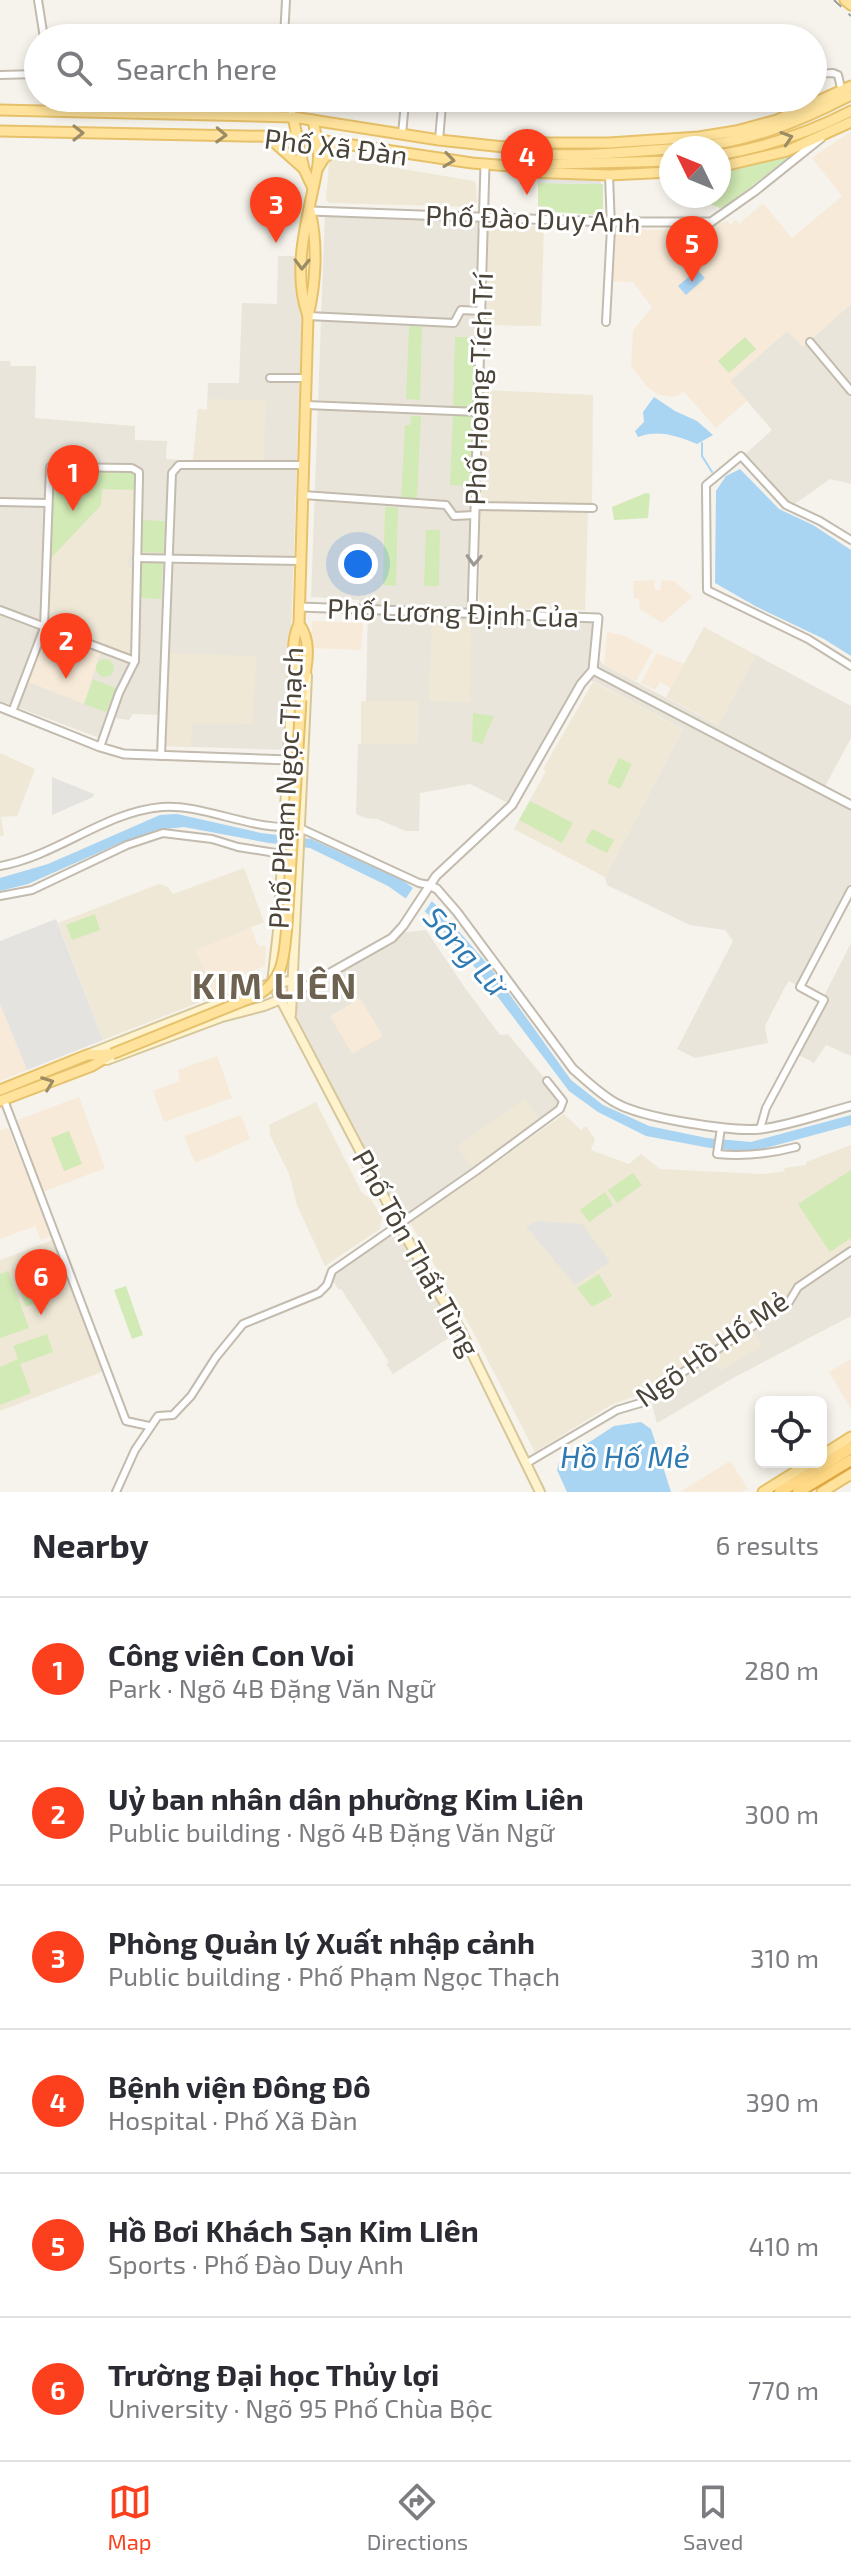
<!DOCTYPE html>
<meta charset="utf-8">
<style>
:root{--surface:#fff;--page:#f7f7f7;--text:#2b2b33;--muted:#7c7c81;--line:#e1e1e2;--accent:#fc3f1d}
body{margin:0;font-family:"Exo 2",sans-serif;background:var(--page);color:var(--text)}
.controls{position:absolute;right:24px;bottom:24px;display:grid;overflow:hidden;border-radius:12px;box-shadow:0 4px 12px #0003}
.controls button{width:72px;height:72px;display:grid;place-items:center;padding:0;border:0;border-bottom:2px solid var(--line);background:var(--surface);color:var(--text);font:40px sans-serif}
.compass{position:absolute;left:659px;top:136px;width:72px;height:72px;border-radius:50%;background:var(--surface);box-shadow:0 4px 12px #0003;rotate:313deg}
.you{position:absolute;left:358px;top:564px;width:28px;height:28px;margin:-20px;border:6px solid #fff;border-radius:50%;background:#1a73e8;box-shadow:0 0 0 12px #1a73e833}
.badge{display:grid;place-items:center;width:52px;height:52px;border-radius:50%;background:var(--accent);color:#fff;font-size:26px;font-weight:700}
.pin{position:absolute;translate:-50% -66px;filter:drop-shadow(0 2px 4px #0008)}
.pin::after{content:'';position:absolute;top:42px;width:28px;height:24px;background:inherit;clip-path:polygon(0 0,100% 0,50% 100%)}
.list{margin:0;padding:0;list-style:none}
h2{display:flex;justify-content:space-between;align-items:center;height:104px;margin:0;padding:0 32px;font-size:34px}
h2 small{font-size:26px;font-weight:400;color:var(--muted)}
.list li{display:grid;grid-template-columns:52px 1fr auto;gap:24px;align-items:center;box-sizing:border-box;height:144px;padding:0 32px;border-top:2px solid var(--line)}
.list b{display:block;font-size:30px;white-space:nowrap}
.list p{margin:0;font-size:26px;white-space:nowrap;color:var(--muted)}
.list em{font-size:26px;font-style:normal;color:var(--muted)}
.icon{flex:none;width:44px;height:44px;fill:none;stroke:currentColor;stroke-width:2;stroke-linecap:round;stroke-linejoin:round}
.map{position:relative;flex:none;width:851px;height:1492px;overflow:hidden}
.search{position:absolute;background:var(--surface);box-shadow:0 4px 12px #0003;left:24px;right:24px;top:24px;height:88px;display:flex;align-items:center;gap:20px;box-sizing:border-box;padding:0 28px;border-radius:44px;color:var(--muted);font-size:30px}
.sheet{height:968px;background:var(--surface)}
nav{display:flex;justify-content:space-around;align-items:center;box-sizing:border-box;height:112px;border-top:2px solid var(--line);background:var(--surface);font-size:22px;color:var(--muted)}
nav a{display:grid;justify-items:center;gap:4px}
nav .on{color:var(--accent)}
.map>svg:first-child{display:block}
.residential{fill:#eae5da}
.commercial{fill:#f7ead8}
.education{fill:#efe8d6}
.green{fill:#d2eab5}
.parking{fill:#e5e3e0}
.water{fill:#a9d4f2}
.pier{fill:#f6f3ec}
.lines{fill:none;stroke-linecap:round;stroke-linejoin:round}
.stream{stroke:#a9d4f2;stroke-width:2}
.minor-casing{stroke:#c2bbae;stroke-width:10}
.tertiary-casing{stroke:#c2bbae;stroke-width:11}
.secondary-casing{stroke:#d6c79b;stroke-width:12}
.primary-casing{stroke:#e6c16a;stroke-width:13}
.trunk-casing{stroke:#e0a43c;stroke-width:14}
.minor{stroke:#fff;stroke-width:6}
.tertiary{stroke:#fff;stroke-width:7}
.secondary{stroke:#fff3cd;stroke-width:8}
.primary{stroke:#ffe39c;stroke-width:9}
.trunk{stroke:#ffd985;stroke-width:10}
.rail{stroke:#9a9a9a;stroke-width:2;stroke-dasharray:10 10;stroke-linecap:butt}
.primary-bridge-casing{stroke:#e6c16a;stroke-width:13;stroke-linecap:butt}
.primary-bridge{stroke:#ffe39c;stroke-width:9}
.oneway{stroke:#9c8c66}
.oneway2{stroke:#9c9892}
.labels{text-anchor:middle;stroke-width:6;stroke-linejoin:round;paint-order:stroke}
.street-label{font-size:28px;fill:#4b4439;stroke:#fff}
.water-label{font-size:30px;font-style:italic;fill:#2e7ab2;stroke:#fff}
.district-label{font-size:36px;font-weight:bold;letter-spacing:2px;fill:#6e6250;stroke:#fff}
</style>
<div class="map">
<svg width="851" height="1492" viewBox="0 0 851 1492">
<rect width="100%" height="100%" fill="#f6f3ec"/>
<g class="residential">
<polygon points="325,211 484,216 472,613 598,618 596,657 604,665 718,725 756,655 851,706 851,738 823,790 851,805 851,890 800,987 789,981 784,989 765,1026 768,1043 695,1058 677,1049 733,941 725,930 690,925 607,885 605,877 683,729 587,678 512,805 470,784 420,793 419,831 406,831 377,819 365,818 356,814 358,744 417,744 418,702 366,701 368,610 359,609 359,600 311,597"/>
<polygon points="278,256 304,256 287,750 163,746 164,715 133,714 129,720 107,717 100,738 0,701 0,361 10,361 11,366 36,366 35,418 135,426 135,440 167,441 166,459 193,461 198,409 207,410 208,383 239,383 242,303 277,304"/>
<polygon points="851,304 851,484 830,479 792,506 778,497 742,457 772,430 730,381 788,330 803,346"/>
<polygon points="426,930 465,988 500,1035 508,1034 563,1101 560,1109 402,1229 461,1330 393,1374 386,1364 389,1362 341,1289 339,1290 330,1277 332,1271 399,1225 291,1015 291,995 397,933"/>
<polygon points="851,943 851,1056 826,1045 814,1063 795,1053"/>
<polygon points="851,1253 851,1316 735,1377 657,1423 650,1397 668,1392 666,1386 712,1357 720,1370 761,1346 752,1330 786,1307 798,1288"/>
</g>
<g class="commercial">
<polygon points="851,131 851,304 802,346 787,331 730,381 747,401 716,428 684,392 673,397 659,395 647,387 631,366 633,331 652,307 633,282 610,281 611,235 617,235 618,227 647,230 702,229 727,221 730,225 736,220 739,224 763,203 792,238 842,196 812,158"/>
<polygon points="654,580 655,590 661,590 661,580 674,581 692,597 662,623 640,609 639,599 634,598 633,581"/>
<polygon points="312,621 363,623 361,650 311,648"/>
<polygon points="607,632 622,635 653,650 636,681 604,665"/>
<polygon points="47,633 100,653 84,704 28,682"/>
<polygon points="657,653 684,664 671,688 660,682 655,690 641,683"/>
<polygon points="251,927 258,946 266,946 265,966 243,975 247,983 213,997 195,950"/>
<polygon points="360,998 383,1036 352,1054 330,1016"/>
<polygon points="0,1004 27,1070 0,1081"/>
<polygon points="217,1056 232,1098 164,1122 153,1091 180,1081 178,1070"/>
<polygon points="79,1097 105,1168 43,1192 15,1121"/>
<polygon points="241,1115 250,1139 195,1163 184,1136"/>
<polygon points="8,1128 52,1236 41,1240 35,1226 0,1239 0,1130"/>
<polygon points="851,1359 851,1409 829,1372"/>
<polygon points="730,1461 748,1489 742,1492 680,1492"/>
</g>
<g class="education">
<polygon points="332,157 474,181 476,184 477,202 473,207 329,203 326,200 329,162"/>
<polygon points="494,225 544,226 541,326 487,325 488,232"/>
<polygon points="484,390 593,395 592,507 481,505"/>
<polygon points="208,399 266,400 263,462 193,461 198,409 207,410"/>
<polygon points="102,489 135,490 134,549 129,554 128,566 133,569 131,649 125,654 50,628 47,621 49,560 101,505"/>
<polygon points="480,510 588,512 585,610 479,608"/>
<polygon points="432,620 471,621 470,702 429,701"/>
<polygon points="704,627 756,655 719,725 666,697"/>
<polygon points="167,653 256,656 253,724 192,723 191,747 163,746"/>
<polygon points="593,682 683,729 605,877 514,829 546,771 543,769"/>
<polygon points="361,701 418,701 417,744 361,744"/>
<polygon points="0,753 35,769 17,816 1,817 4,835 0,836"/>
<polygon points="244,868 264,922 196,950 213,997 103,1040 58,923 159,884 168,887 173,894"/>
<polygon points="525,1099 538,1118 473,1169 457,1146"/>
<polygon points="316,1102 362,1193 370,1198 382,1217 380,1229 325,1266 297,1205 289,1174 270,1135 269,1125"/>
<polygon points="564,1114 581,1130 586,1126 595,1139 591,1150 629,1164 641,1154 660,1169 765,1174 785,1171 784,1168 806,1165 806,1162 851,1145 851,1248 798,1284 777,1309 644,1393 611,1405 535,1452 470,1326 410,1223"/>
<polygon points="53,1240 104,1371 0,1411 0,1260"/>
<polygon points="752,1330 761,1347 720,1370 712,1357"/>
</g>
<g class="green">
<polygon points="794,153 726,206 720,208 710,204 708,196 719,196 719,171"/>
<polygon points="538,183 603,184 603,212 600,215 538,211"/>
<polygon points="409,326 422,327 420,400 406,399"/>
<polygon points="455,337 477,337 475,408 453,408"/>
<polygon points="745,337 756,349 729,373 718,361"/>
<polygon points="453,413 475,414 471,486 450,485"/>
<polygon points="411,416 421,416 417,498 401,498 405,425 410,425"/>
<polygon points="53,470 132,470 135,474 135,490 102,489 101,505 49,560"/>
<polygon points="646,493 650,494 648,518 614,520 612,507"/>
<polygon points="385,507 398,507 396,586 383,585"/>
<polygon points="142,520 165,521 164,553 141,552"/>
<polygon points="426,530 440,530 439,586 424,586"/>
<polygon points="141,562 163,562 161,599 140,598"/>
<circle cx="105" cy="668" r="9"/>
<polygon points="93,679 116,688 106,712 84,704"/>
<polygon points="473,713 494,716 482,744 472,741"/>
<polygon points="619,758 632,764 620,789 607,783"/>
<polygon points="530,801 573,823 562,843 519,820"/>
<polygon points="592,829 614,840 607,853 585,842"/>
<polygon points="95,914 100,930 72,940 66,925"/>
<polygon points="69,1131 82,1164 64,1171 51,1138"/>
<polygon points="851,1170 851,1238 830,1252 798,1204"/>
<polygon points="633,1173 642,1185 617,1203 608,1190"/>
<polygon points="605,1192 613,1205 589,1222 580,1210"/>
<polygon points="8,1271 29,1328 0,1338 0,1274"/>
<polygon points="30,1273 41,1301 26,1307 15,1279"/>
<polygon points="599,1274 612,1296 592,1307 577,1288"/>
<polygon points="126,1286 143,1335 132,1339 114,1290"/>
<polygon points="47,1334 53,1352 20,1364 31,1393 0,1405 0,1367 18,1359 13,1346"/>
</g>
<g class="parking">
<polygon points="538,178 601,179 601,184 538,183"/>
<polygon points="52,777 94,794 93,797 52,815"/>
<polygon points="56,919 103,1040 27,1070 0,1004 0,941"/>
<polygon points="539,1221 582,1224 610,1262 575,1285 526,1226"/>
</g>
<g class="water">
<polygon points="697,270 705,278 686,295 678,286"/>
<path d="M654,397l21,14 22,10 16,14 -16,9c-19,-8 -39,-15 -59,-7l-3,-6 9,-9 -1,-10z"/>
<polygon points="740,469 779,509 813,525 851,550 851,656 824,639 757,607 715,583 716,491 726,476"/>
<polygon points="177,814 261,833 311,839 402,880 434,903 490,967 571,1080 603,1105 649,1126 707,1138 751,1142 851,1115 851,1125 751,1152 710,1148 646,1136 598,1112 569,1091 479,972 428,914 388,886 310,848 269,843 184,827 157,830 120,843 28,884 0,891 0,878 48,864 160,815"/>
<polygon points="641,1422 651,1429 671,1492 567,1492 557,1470 559,1462 614,1426"/>
</g>
<polygon class="pier" points="415,885 434,898 423,914 404,901"/>
<g class="lines">
<polyline class="stream" points="702,443 702,456 712,472"/>
<defs>
<g id="minor">
<polyline points="38,0 44,38"/>
<polyline points="284,38 286,0"/>
<polyline points="813,74 833,73 838,75 842,92"/>
<polyline points="0,75 38,74"/>
<polyline points="288,98 293,117"/>
<polyline points="401,98 405,103 402,134"/>
<polyline points="439,140 442,105 447,98"/>
<polyline points="308,316 454,323 461,310 482,311"/>
<polyline points="606,322 611,228 609,175"/>
<polyline points="810,342 851,391"/>
<polyline points="270,378 306,378"/>
<polyline points="306,405 478,412"/>
<polyline points="303,495 446,505 454,516 475,515"/>
<polyline points="0,502 48,503"/>
<polyline points="475,506 593,508"/>
<polyline points="851,540 820,521 786,505 741,456 706,485 707,590 808,639 851,666"/>
<polyline points="137,558 301,561"/>
<polyline points="0,610 135,661"/>
<polyline points="12,712 44,628 50,467 132,468 139,472 139,477 135,661 119,693 100,747"/>
<polyline points="161,756 172,473 179,465 303,465"/>
<polyline points="302,829 419,883 429,885"/>
<path d="M0,866c57,-10 104,-54 162,-59 38,-3 83,20 123,20"/>
<polyline points="0,896 32,890 127,845 163,833 212,839 238,847 282,854"/>
<polyline points="4,1100 126,1421 149,1426"/>
<path d="M721,1128l-4,26c28,3 52,0 79,-7"/>
<polyline points="760,1129 766,1108 824,1000 800,987 851,890"/>
<polyline points="527,1463 617,1410 644,1402 653,1392 789,1302 798,1287 851,1251"/>
<polyline points="116,1492 135,1450 158,1416 173,1415 191,1396 216,1357 243,1324 319,1293 327,1285 332,1271 476,1171 560,1109 563,1101 547,1081"/>
</g>
<g id="tertiary">
<polyline points="310,211 611,222 711,222 755,191 821,138"/>
<polyline points="472,614 485,164"/>
<polyline points="593,670 851,805"/>
<polyline points="0,707 100,747 124,754 289,760"/>
<path d="M429,885l8,4 20,23 116,157c14,12 27,25 43,34 26,15 116,29 145,26 30,-4 60,-15 90,-23"/>
<polyline points="291,995 392,938 403,926 436,876 512,805 581,684 593,670 598,618 300,607"/>
</g>
<g id="secondary">
<polyline points="293,670 278,931 272,983 399,1225 461,1331 540,1492"/>
<polyline points="291,1014 307,676"/>
<polyline points="89,1054 242,994 272,983 291,981"/>
<polyline points="107,1060 222,1017 264,1006 286,997"/>
</g>
<g id="primary">
<polyline points="845,0 851,5"/>
<polyline points="0,110 293,117 439,140 504,147 527,143 609,143 699,137 736,131 777,120 851,86"/>
<polyline points="254,115 271,98"/>
<polyline points="293,117 304,169 312,186"/>
<polyline points="0,131 299,137 472,163 510,166 528,172 609,175 671,172"/>
<polyline points="268,137 304,169"/>
<path d="M507,148c47,13 115,4 164,1"/>
<path d="M684,148c59,-4 113,-25 165,-52"/>
<path d="M719,155c47,-8 90,-22 132,-44"/>
<polyline points="518,165 671,161"/>
<polyline points="719,167 787,151 851,122"/>
<polyline points="318,168 324,158 344,144"/>
<path d="M308,316c-17,-47 0,-99 9,-146 4,-16 -1,-34 -4,-50"/>
<path d="M299,624c15,19 6,47 3,70"/>
<path d="M301,700c-5,-24 -13,-53 -2,-76l9,-308c8,-33 10,-72 2,-105"/>
<polyline points="0,1090 87,1055 109,1054"/>
<polyline points="0,1101 92,1066 112,1054"/>
<polyline points="821,1456 851,1437"/>
<polyline points="763,1492 811,1462"/>
<polyline points="822,1492 851,1474"/>
</g>
<g id="trunk">
<polyline points="780,1492 851,1448"/>
<polyline points="798,1492 851,1460"/>
</g>
</defs>
<use href="#minor" class="minor-casing"/>
<use href="#tertiary" class="tertiary-casing"/>
<use href="#secondary" class="secondary-casing"/>
<use href="#primary" class="primary-casing"/>
<use href="#trunk" class="trunk-casing"/>
<use href="#minor" class="minor"/>
<use href="#tertiary" class="tertiary"/>
<use href="#secondary" class="secondary"/>
<use href="#primary" class="primary"/>
<use href="#trunk" class="trunk"/>
<polyline class="rail" points="834,0 851,16"/>
<defs>
<path id="primary-bridge" d="M112,1054l146,-59c27,-16 26,-41 29,-70l14,-225"/>
</defs>
<use href="#primary-bridge" class="primary-bridge-casing"/>
<use href="#primary-bridge" class="primary-bridge"/>
</g>
<defs><path id="oneway-chevron" d="M-2-3.5L2.5 0L-2 3.5" fill="none" stroke-width="1.6" stroke-linecap="round" stroke-linejoin="round" transform="scale(2)"/></defs>
<g class="oneway">
<use href="#oneway-chevron" transform="translate(78 133)"/>
<use href="#oneway-chevron" transform="translate(221 135) rotate(2)"/>
<use href="#oneway-chevron" transform="translate(787 138) rotate(-18)"/>
<use href="#oneway-chevron" transform="translate(449 160) rotate(8)"/>
<use href="#oneway-chevron" transform="translate(302 264) rotate(91)"/>
<use href="#oneway-chevron" transform="translate(48 1083) rotate(-21)"/>
</g>
<use class="oneway2" href="#oneway-chevron" transform="translate(474 560) rotate(92)"/>
<g class="labels">
<g class="street-label">
<text transform="translate(336 147) rotate(7)" y="10">Phố Xã Đàn</text>
<text transform="translate(533 219) rotate(2)" y="10">Phố Đào Duy Anh</text>
<text transform="translate(479 389) rotate(-88)" y="10">Phố Hoàng Tích Trí</text>
<text transform="translate(453 613) rotate(2)" y="10">Phố Lương Định Của</text>
<text transform="translate(286 788) rotate(-87)" y="10">Phố Phạm Ngọc Thạch</text>
<text transform="translate(416 1253) rotate(61)" y="10">Phố Tôn Thất Tùng</text>
<text transform="translate(712 1349) rotate(-35)" y="10">Ngõ Hồ Hố Mẻ</text>
</g>
<g class="water-label">
<text transform="translate(465 952) rotate(48)" y="10">Sông Lừ</text>
<text x="625" y="1468">Hồ Hố Mẻ</text>
</g>
<g class="district-label">
<text x="275" y="999">KIM LIÊN</text>
</g>
</g>
</svg>
<div class="controls">
<button><svg class="icon" aria-label="locate" viewBox="0 0 24 24"><circle cx="12" cy="12" r="6"/><path d="M12 2v4M12 18v4M2 12h4M18 12h4"/></svg></button>
</div>
<svg class="compass" viewBox="-18 -18 36 36"><path d="M0-13l5 13h-10z" fill="#e53935"/><path d="M0 13l5-13h-10z" fill="#7c7c81"/></svg>
<div class="you"></div>
<div class="pin badge" style="left:73px;top:511px">1</div>
<div class="pin badge" style="left:66px;top:679px">2</div>
<div class="pin badge" style="left:276px;top:243px">3</div>
<div class="pin badge" style="left:527px;top:195px">4</div>
<div class="pin badge" style="left:692px;top:282px">5</div>
<div class="pin badge" style="left:41px;top:1315px">6</div>
<div class="search"><svg class="icon" aria-label="search" viewBox="0 0 24 24"><circle cx="10" cy="10" r="6"/><path d="M15 15l6 6"/></svg>Search here</div>
</div>
<section class="sheet">
<h2>Nearby<small>6 results</small></h2>
<ul class="list">
<li><span class="badge">1</span><div><b>Công viên Con Voi</b><p>Park · Ngõ 4B Đặng Văn Ngữ</p></div><em>280 m</em></li>
<li><span class="badge">2</span><div><b>Uỷ ban nhân dân phường Kim Liên</b><p>Public building · Ngõ 4B Đặng Văn Ngữ</p></div><em>300 m</em></li>
<li><span class="badge">3</span><div><b>Phòng Quản lý Xuất nhập cảnh</b><p>Public building · Phố Phạm Ngọc Thạch</p></div><em>310 m</em></li>
<li><span class="badge">4</span><div><b>Bệnh viện Đông Đô</b><p>Hospital · Phố Xã Đàn</p></div><em>390 m</em></li>
<li><span class="badge">5</span><div><b>Hồ Bơi Khách Sạn Kim LIên</b><p>Sports · Phố Đào Duy Anh</p></div><em>410 m</em></li>
<li><span class="badge">6</span><div><b>Trường Đại học Thủy lợi</b><p>University · Ngõ 95 Phố Chùa Bộc</p></div><em>770 m</em></li>
</ul>
</section>
<nav>
<a class="on"><svg class="icon" aria-label="map" viewBox="0 0 24 24"><path d="M3 6l6-2 6 2 6-2v14l-6 2-6-2-6 2zM9 4v14M15 6v14"/></svg>Map</a>
<a><svg class="icon" aria-label="directions" viewBox="0 0 24 24"><path d="M12 3l9 9-9 9-9-9zM9 14v-3h6M13 9l2 2-2 2"/></svg>Directions</a>
<a><svg class="icon" aria-label="saved" viewBox="0 0 24 24"><path d="M7 4h10v16l-5-4-5 4z"/></svg>Saved</a>
</nav>
